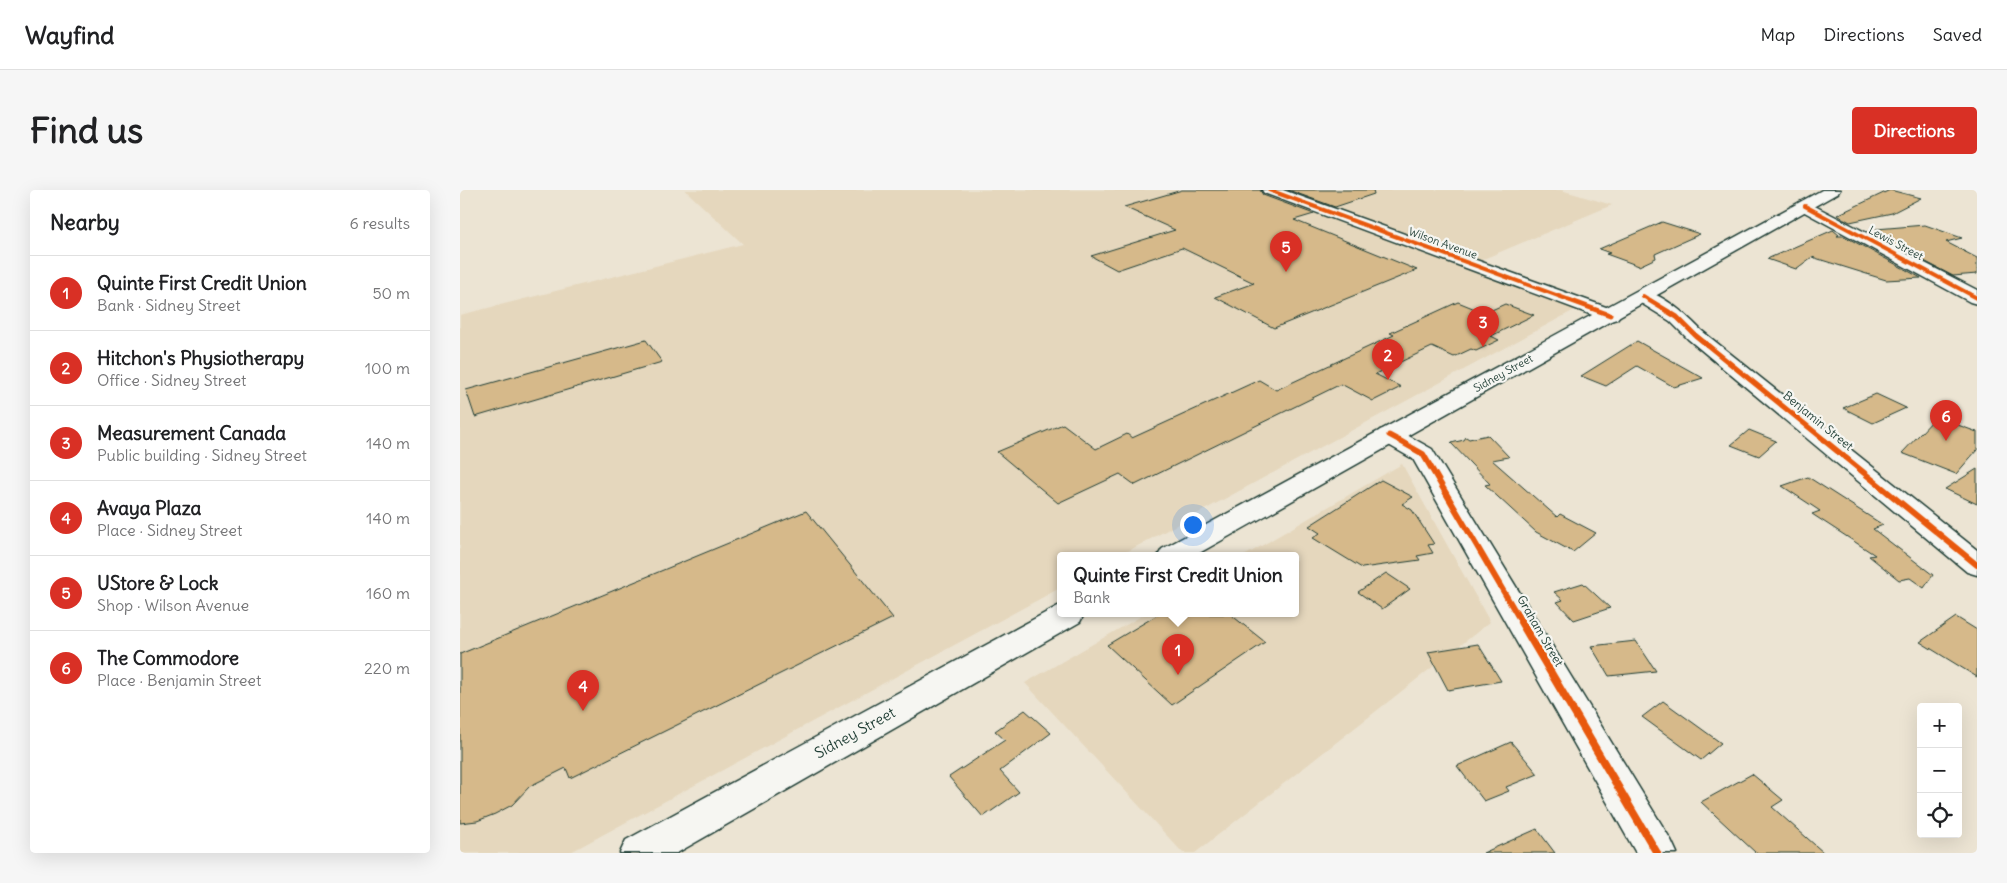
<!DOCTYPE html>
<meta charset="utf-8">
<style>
:root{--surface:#fff;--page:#f6f6f6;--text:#202124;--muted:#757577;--line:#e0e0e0;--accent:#d93025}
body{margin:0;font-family:Delius,sans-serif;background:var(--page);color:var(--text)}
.controls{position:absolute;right:15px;bottom:15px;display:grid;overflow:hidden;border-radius:5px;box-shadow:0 5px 20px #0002}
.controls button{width:45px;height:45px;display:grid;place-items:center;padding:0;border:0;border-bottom:1px solid var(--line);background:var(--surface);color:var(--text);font:25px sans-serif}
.you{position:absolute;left:732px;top:334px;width:18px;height:18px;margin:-12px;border:4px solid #fff;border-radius:50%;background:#1a73e8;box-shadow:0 0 0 8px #1a73e833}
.badge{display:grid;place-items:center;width:32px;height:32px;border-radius:50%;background:var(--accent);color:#fff;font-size:16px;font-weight:700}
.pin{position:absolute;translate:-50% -41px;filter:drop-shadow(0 1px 2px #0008)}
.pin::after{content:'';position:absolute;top:26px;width:18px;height:15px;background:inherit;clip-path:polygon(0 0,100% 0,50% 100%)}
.popup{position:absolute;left:597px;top:362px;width:242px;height:65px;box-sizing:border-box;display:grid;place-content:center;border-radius:5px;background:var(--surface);filter:drop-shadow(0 1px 4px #0005);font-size:16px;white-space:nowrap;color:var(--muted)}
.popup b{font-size:19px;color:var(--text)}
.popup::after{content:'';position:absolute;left:50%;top:100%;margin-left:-10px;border:10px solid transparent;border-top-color:var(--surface)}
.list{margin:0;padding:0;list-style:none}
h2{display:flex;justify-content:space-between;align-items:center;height:65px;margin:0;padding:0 20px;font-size:21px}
h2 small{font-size:16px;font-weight:400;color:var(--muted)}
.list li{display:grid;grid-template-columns:32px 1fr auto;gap:15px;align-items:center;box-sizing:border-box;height:75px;padding:0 20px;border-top:1px solid var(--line)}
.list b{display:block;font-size:19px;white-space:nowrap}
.list p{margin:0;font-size:16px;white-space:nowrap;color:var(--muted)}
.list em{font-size:16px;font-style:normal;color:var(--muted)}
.icon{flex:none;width:28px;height:28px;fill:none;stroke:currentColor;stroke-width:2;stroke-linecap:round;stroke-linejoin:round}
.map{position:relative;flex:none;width:1517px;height:663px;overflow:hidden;border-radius:5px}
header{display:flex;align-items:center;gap:30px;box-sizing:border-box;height:70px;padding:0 25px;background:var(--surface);border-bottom:1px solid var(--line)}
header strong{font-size:24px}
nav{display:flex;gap:28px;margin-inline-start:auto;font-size:18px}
.intro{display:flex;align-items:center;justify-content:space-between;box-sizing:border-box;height:120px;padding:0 30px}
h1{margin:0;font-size:35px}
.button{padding:12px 22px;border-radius:5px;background:var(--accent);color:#fff;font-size:18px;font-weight:700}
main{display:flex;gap:30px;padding:0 30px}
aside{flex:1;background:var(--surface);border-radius:5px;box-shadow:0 5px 20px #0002}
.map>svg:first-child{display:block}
.built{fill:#e5d7bd}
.building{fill:#d6b98a;stroke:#1f3d34}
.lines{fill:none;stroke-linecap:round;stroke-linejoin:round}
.minor-casing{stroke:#1f3d34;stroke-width:3}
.major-casing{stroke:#1f3d34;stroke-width:3}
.minor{fill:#f6f6f2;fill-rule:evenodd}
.major{fill:#f6f6f2;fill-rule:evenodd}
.cycleway-far3-casing{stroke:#f6f6f2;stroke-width:5.5}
.cycleway-far2-casing{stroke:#f6f6f2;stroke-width:8}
.cycleway-far1-casing{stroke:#f6f6f2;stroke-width:9}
.cycleway-casing{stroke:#f6f6f2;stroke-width:11}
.cycleway-far3{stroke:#e8590c;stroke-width:4}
.cycleway-far2{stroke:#e8590c;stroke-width:5}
.cycleway-far1{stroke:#e8590c;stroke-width:6}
.cycleway{stroke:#e8590c;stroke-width:8}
.labels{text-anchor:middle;stroke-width:4.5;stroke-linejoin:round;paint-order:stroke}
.far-street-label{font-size:11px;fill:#1f3d34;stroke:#f6f6f2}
.street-label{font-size:12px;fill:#1f3d34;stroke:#f6f6f2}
.near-street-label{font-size:15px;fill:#1f3d34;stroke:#f6f6f2}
</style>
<header>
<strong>Wayfind</strong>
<nav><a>Map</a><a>Directions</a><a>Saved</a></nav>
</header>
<div class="intro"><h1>Find us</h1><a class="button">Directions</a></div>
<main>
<aside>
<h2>Nearby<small>6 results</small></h2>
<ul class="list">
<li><span class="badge">1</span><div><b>Quinte First Credit Union</b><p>Bank · Sidney Street</p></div><em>50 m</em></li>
<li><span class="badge">2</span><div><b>Hitchon's Physiotherapy</b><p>Office · Sidney Street</p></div><em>100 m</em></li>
<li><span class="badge">3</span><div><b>Measurement Canada</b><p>Public building · Sidney Street</p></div><em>140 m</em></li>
<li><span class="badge">4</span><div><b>Avaya Plaza</b><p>Place · Sidney Street</p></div><em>140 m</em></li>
<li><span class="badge">5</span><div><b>UStore &amp; Lock</b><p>Shop · Wilson Avenue</p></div><em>160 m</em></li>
<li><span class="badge">6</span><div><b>The Commodore</b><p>Place · Benjamin Street</p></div><em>220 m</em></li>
</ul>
</aside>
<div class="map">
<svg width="1517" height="663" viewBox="0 0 1517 663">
<rect width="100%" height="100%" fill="#ece4d3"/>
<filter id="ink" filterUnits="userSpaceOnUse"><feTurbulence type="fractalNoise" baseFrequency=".02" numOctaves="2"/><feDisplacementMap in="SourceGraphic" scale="10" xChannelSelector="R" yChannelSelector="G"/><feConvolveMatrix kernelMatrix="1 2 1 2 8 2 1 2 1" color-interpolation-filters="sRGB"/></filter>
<g filter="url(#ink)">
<g class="built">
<polygon points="225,0 1101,0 1152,15 1021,70 1131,111 659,366 600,366 600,398 109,663 0,663 0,125 283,54"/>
<polygon points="942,274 1030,432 735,663 723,663 565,493 685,424 836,424 836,366 784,366"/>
</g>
<g class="building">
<polygon points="722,0 800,0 803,5 854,24 834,30 957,80 814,138 755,107 794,93 722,58 657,80 631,66 715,40 664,17"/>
<polygon points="828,0 913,0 914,4 875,17"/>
<polygon points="1430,0 1461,8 1432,23 1390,32 1377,25"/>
<polygon points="1202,32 1240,44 1195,64 1196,68 1179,76 1146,64 1150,63 1139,59"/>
<polygon points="1465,35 1502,48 1486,52 1517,68 1517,84 1493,86 1412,44 1415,43 1416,39"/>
<polygon points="1373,40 1379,45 1377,46 1384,46 1461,88 1426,90 1352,67 1336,79 1307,69"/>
<polygon points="998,112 1025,123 1045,114 1074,125 1031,146 1039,150 1016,161 1011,159 994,167 972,157 915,184 941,197 913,211 881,194 675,295 660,284 598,313 537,262 603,234 636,259 667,244 672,248 799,190 816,200 934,145 930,143"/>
<polygon points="186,150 202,172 15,227 6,200"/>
<polygon points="1177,151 1243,188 1214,197 1177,176 1146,196 1121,186"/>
<polygon points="1416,204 1446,218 1413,233 1383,218"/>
<polygon points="1476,227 1517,242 1517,260 1496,284 1442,263"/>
<polygon points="1289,240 1316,251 1299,266 1271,255"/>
<polygon points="1028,245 1049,267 1032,270 1097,327 1100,324 1136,343 1113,362 1076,342 1025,295 1030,294 991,253 1004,250 1006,247 1009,249"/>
<polygon points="1517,279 1517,314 1485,299"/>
<polygon points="1348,287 1423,335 1413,339 1473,385 1464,398 1450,388 1439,390 1409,366 1415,365 1352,324 1360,321 1322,296"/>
<polygon points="921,290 953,307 942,314 952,320 974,354 968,355 973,363 957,366 960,370 902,378 853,348 860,343 849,336"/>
<polygon points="346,321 433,428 110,588 106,578 70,596 52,615 35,624 17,631 0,633 0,464"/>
<polygon points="926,383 950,399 922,419 898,402"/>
<polygon points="1123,393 1150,418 1114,430 1097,412 1103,410 1094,402"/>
<polygon points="699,424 770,424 805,452 712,515 647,455"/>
<polygon points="1496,427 1517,440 1517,487 1460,452"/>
<polygon points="1176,451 1196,481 1149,486 1131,456"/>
<polygon points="1018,454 1041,491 988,500 968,462"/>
<polygon points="1203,511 1261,553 1241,570 1182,527"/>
<polygon points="565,520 591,543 540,581 559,602 523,627 489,587 545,550 535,541"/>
<polygon points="1051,552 1078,584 1046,597 1049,601 1024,611 997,576"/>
<polygon points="1292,584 1323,610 1312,617 1364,663 1296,663 1241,612"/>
<polygon points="1077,639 1095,663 1023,663"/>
</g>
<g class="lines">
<defs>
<g id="minor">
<polygon points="802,0 823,0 1157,121 1160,125 1157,129 1150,131 1143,129 804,3"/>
<polygon points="1345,11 1517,100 1517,114 1510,112 1339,19 1337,16 1339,13"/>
<path d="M1183,100c23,6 43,25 59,41l275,219v25l-10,-3 -279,-233 -18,-18 -34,-21 -2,-4 2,-4z"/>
<polygon points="929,238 938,240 972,259 975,264 1211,650 1217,663 1176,663 953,269 920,250 917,245 920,240"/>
</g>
<g id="major">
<polygon points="1362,0 1380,0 1378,3 734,366 698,366 702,359"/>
<polygon points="598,416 600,416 600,424 624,424 620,432 217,663 160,663 166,650"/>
</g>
</defs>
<use href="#minor" class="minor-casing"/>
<use href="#major" class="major-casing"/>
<use href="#minor" class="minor"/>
<use href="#major" class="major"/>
<defs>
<g id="cycleway-far3">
<polyline points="809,0 1112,111"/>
<polyline points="1345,16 1517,108"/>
<polyline points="1183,106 1191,111"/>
</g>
<g id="cycleway-far2">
<polyline points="1109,110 1150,125"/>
<polyline points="1189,110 1217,127 1235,145 1367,252"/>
<polyline points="929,245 942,252"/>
</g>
<g id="cycleway-far1">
<polyline points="940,251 963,264 1062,433"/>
<polyline points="1365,251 1517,375"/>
</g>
<polyline id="cycleway" points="1061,432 1197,663"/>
</defs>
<use href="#cycleway-far3" class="cycleway-far3-casing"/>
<use href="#cycleway-far2" class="cycleway-far2-casing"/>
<use href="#cycleway-far1" class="cycleway-far1-casing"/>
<use href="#cycleway" class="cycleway-casing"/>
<use href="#cycleway-far3" class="cycleway-far3"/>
<use href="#cycleway-far2" class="cycleway-far2"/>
<use href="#cycleway-far1" class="cycleway-far1"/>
<use href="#cycleway" class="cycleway"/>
</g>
</g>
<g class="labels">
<g class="far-street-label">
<text transform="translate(983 53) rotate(20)" y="4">Wilson Avenue</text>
<text transform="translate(1436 53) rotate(28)" y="4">Lewis Street</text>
<text transform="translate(1043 183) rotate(-29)" y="4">Sidney Street</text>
</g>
<g class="street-label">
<text transform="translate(1358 231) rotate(39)" y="4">Benjamin Street</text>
<text transform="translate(1080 441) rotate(60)" y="4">Graham Street</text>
</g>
<g class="near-street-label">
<text transform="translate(395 543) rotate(-29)" y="5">Sidney Street</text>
</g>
</g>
</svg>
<div class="controls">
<button>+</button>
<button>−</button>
<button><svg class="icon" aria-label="locate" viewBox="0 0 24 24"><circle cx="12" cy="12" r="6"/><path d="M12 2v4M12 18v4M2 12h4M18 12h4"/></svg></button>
</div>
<div class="you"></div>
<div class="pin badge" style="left:718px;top:485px">1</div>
<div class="popup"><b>Quinte First Credit Union</b>Bank</div>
<div class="pin badge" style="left:928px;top:190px">2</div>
<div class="pin badge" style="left:1023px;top:157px">3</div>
<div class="pin badge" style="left:123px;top:521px">4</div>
<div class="pin badge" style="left:826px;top:82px">5</div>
<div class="pin badge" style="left:1486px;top:251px">6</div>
</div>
</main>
